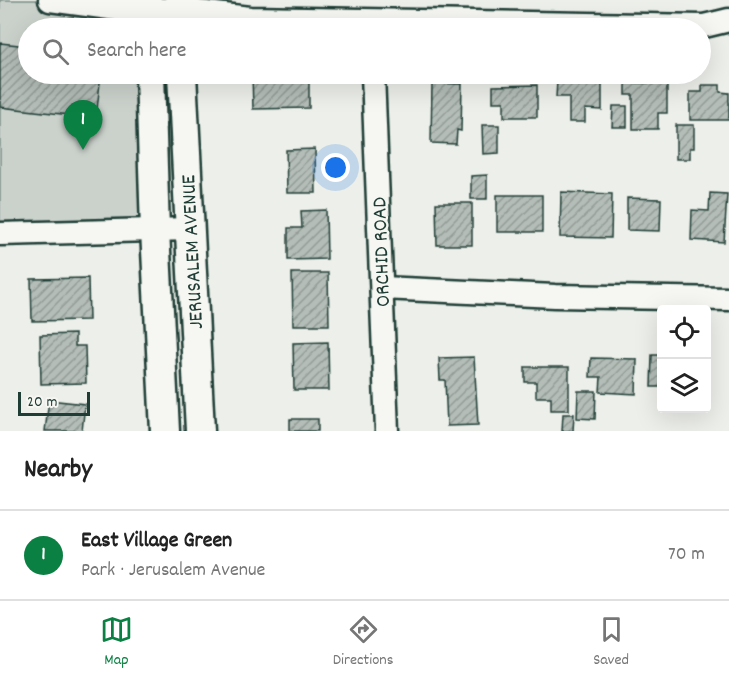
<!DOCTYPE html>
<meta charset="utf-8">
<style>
:root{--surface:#fff;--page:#f2f2f2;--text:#222;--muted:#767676;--line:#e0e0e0;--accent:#0b8043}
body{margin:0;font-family:Dekko,sans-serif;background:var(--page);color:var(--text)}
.controls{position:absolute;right:18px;bottom:18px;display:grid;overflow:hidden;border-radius:6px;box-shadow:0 6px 24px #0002}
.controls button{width:54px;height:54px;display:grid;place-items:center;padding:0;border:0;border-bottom:2px solid var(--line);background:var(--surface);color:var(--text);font:30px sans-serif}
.scale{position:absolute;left:18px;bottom:15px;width:72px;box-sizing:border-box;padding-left:6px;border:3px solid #1f3d34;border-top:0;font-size:16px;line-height:21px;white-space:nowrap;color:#1f3d34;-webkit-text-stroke:4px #f6f6f2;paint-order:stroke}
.you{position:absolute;left:336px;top:168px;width:21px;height:21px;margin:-15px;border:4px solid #fff;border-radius:50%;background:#1a73e8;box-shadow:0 0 0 9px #1a73e833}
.badge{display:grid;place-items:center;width:39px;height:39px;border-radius:50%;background:var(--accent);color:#fff;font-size:20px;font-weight:700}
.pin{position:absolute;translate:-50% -50px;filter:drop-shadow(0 2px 3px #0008)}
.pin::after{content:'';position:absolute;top:32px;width:21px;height:18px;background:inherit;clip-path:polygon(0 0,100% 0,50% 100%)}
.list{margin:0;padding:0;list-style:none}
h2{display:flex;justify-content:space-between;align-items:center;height:78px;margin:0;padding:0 24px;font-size:26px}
h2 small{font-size:20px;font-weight:400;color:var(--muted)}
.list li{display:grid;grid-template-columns:39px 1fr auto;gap:18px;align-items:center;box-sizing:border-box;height:90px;padding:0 24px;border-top:2px solid var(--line)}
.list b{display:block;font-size:22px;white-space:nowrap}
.list p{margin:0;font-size:20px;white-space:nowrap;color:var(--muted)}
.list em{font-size:20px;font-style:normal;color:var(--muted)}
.icon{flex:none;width:33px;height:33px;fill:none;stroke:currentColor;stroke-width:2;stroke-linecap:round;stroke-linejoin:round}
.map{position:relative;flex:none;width:729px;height:431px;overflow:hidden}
.search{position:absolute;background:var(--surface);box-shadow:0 6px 24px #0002;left:18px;right:18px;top:18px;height:66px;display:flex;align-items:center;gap:15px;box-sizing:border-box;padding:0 21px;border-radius:33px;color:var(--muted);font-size:22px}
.sheet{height:168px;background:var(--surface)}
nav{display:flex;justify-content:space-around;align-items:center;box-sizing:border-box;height:84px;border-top:2px solid var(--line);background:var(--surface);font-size:16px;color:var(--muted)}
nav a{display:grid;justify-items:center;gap:3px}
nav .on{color:var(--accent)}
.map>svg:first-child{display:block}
.green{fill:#cbd2cc;stroke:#758880;stroke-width:1.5}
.building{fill:url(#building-hatch);stroke:#1f3d34;stroke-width:1.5}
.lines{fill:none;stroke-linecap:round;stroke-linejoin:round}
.minor-casing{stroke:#1f3d34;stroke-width:27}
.major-casing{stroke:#1f3d34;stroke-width:33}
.minor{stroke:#f6f6f2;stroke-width:22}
.major{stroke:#f6f6f2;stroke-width:28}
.labels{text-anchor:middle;stroke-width:4.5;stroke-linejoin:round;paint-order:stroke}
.street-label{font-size:21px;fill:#1f3d34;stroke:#f6f6f2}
</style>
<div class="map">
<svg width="729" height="431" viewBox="0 0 729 431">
<defs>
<pattern id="building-hatch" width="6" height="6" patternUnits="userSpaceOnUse" patternTransform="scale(1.5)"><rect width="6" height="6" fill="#b4bdb8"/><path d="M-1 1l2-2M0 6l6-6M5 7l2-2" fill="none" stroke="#929b96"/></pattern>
</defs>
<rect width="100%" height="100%" fill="#edefea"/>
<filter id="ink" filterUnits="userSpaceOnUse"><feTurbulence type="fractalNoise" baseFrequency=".0167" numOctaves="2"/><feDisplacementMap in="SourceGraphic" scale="12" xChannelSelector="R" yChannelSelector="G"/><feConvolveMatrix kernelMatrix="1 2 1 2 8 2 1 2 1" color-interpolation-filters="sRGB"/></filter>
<g filter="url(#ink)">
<polygon class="green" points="0,0 161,0 162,28 28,28 28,74 164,74 170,227 0,232"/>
<g class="building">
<polygon points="0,43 28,46 28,74 101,74 96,118 0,107"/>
<polygon points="252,74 309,74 309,108 253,109"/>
<polygon points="557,81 602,82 602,110 585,109 585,122 569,122 569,97 556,97"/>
<polygon points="432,83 462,84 461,131 457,130 456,144 431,143"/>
<polygon points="626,83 667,83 667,113 658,113 658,129 633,129 633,95 626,95"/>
<polygon points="537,85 537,117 504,117 504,102 493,102 493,86"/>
<polygon points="702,85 720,85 720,92 729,93 729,120 690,120 690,92 702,92"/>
<polygon points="613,106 627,106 627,127 612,127"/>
<polygon points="482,125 499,125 499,153 483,154"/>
<polygon points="676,125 694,125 694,148 690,148 690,159 676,159"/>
<polygon points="315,149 316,193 287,193 286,150"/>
<polygon points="487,175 487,199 471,199 471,176"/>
<polygon points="561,192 612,194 611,238 560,237"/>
<polygon points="710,193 727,194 724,242 691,240 692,210 709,211"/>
<rect x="497" y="195" width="45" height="37"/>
<polygon points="627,198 661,199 660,231 627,230"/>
<polygon points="436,203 472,203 472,245 437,245"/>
<polygon points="326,210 327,259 288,260 288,228 302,228 301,211"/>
<polygon points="292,273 328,273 329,325 293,325"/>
<polygon points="88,278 89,320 32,321 31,279"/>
<polygon points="75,334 75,346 85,346 86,383 41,384 40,335"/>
<polygon points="328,342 329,390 294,390 293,343"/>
<polygon points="652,355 662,355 662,387 651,387"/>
<polygon points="474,357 478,425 447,426 445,380 440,380 439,358"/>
<polygon points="591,358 637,359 636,394 600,392 601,377 590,377"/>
<polygon points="525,367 569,367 569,410 551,410 551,397 536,397 536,382 525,382"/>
<polygon points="578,391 596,391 595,419 577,418"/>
<polygon points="49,400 85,404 82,431 45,431"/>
<polygon points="563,414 574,414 573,431 562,431"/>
<rect x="290" y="419" width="28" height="12"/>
</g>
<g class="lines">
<defs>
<g id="minor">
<polyline points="50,0 117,9 180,10 250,18 704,26 729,20"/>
<polyline points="373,74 387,431"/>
<polyline points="0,234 191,229"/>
<polyline points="382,288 555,296 729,299"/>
</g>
<g id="major">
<polyline points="147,0 148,28"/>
<polyline points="179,0 180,28"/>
<polyline points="150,74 155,230 165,431"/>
<polyline points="182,74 200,431"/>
</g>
</defs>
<use href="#minor" class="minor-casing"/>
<use href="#major" class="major-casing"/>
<use href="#minor" class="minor"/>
<use href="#major" class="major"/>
</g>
</g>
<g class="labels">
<g class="street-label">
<text transform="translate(191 252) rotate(-93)" y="7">JERUSALEM AVENUE</text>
<text transform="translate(380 252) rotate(-92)" y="7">ORCHID ROAD</text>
</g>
</g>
</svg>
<div class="controls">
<button><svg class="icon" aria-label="locate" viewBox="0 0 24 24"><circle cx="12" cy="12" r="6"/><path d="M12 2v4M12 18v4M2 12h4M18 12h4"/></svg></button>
<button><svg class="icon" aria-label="layers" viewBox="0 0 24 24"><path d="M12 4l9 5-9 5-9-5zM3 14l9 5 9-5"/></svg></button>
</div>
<div class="scale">20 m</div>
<div class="you"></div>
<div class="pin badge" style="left:83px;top:150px">1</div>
<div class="search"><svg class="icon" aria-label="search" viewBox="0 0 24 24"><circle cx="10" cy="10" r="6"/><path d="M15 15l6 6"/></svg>Search here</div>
</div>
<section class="sheet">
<h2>Nearby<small></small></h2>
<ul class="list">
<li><span class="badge">1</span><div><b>East Village Green</b><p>Park · Jerusalem Avenue</p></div><em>70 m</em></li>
</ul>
</section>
<nav>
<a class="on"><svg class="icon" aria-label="map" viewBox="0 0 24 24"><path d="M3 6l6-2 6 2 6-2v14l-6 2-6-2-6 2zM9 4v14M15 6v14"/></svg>Map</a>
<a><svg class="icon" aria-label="directions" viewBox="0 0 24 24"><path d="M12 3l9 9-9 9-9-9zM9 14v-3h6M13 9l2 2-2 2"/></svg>Directions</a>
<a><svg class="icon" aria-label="saved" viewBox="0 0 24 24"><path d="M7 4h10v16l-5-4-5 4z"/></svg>Saved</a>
</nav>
